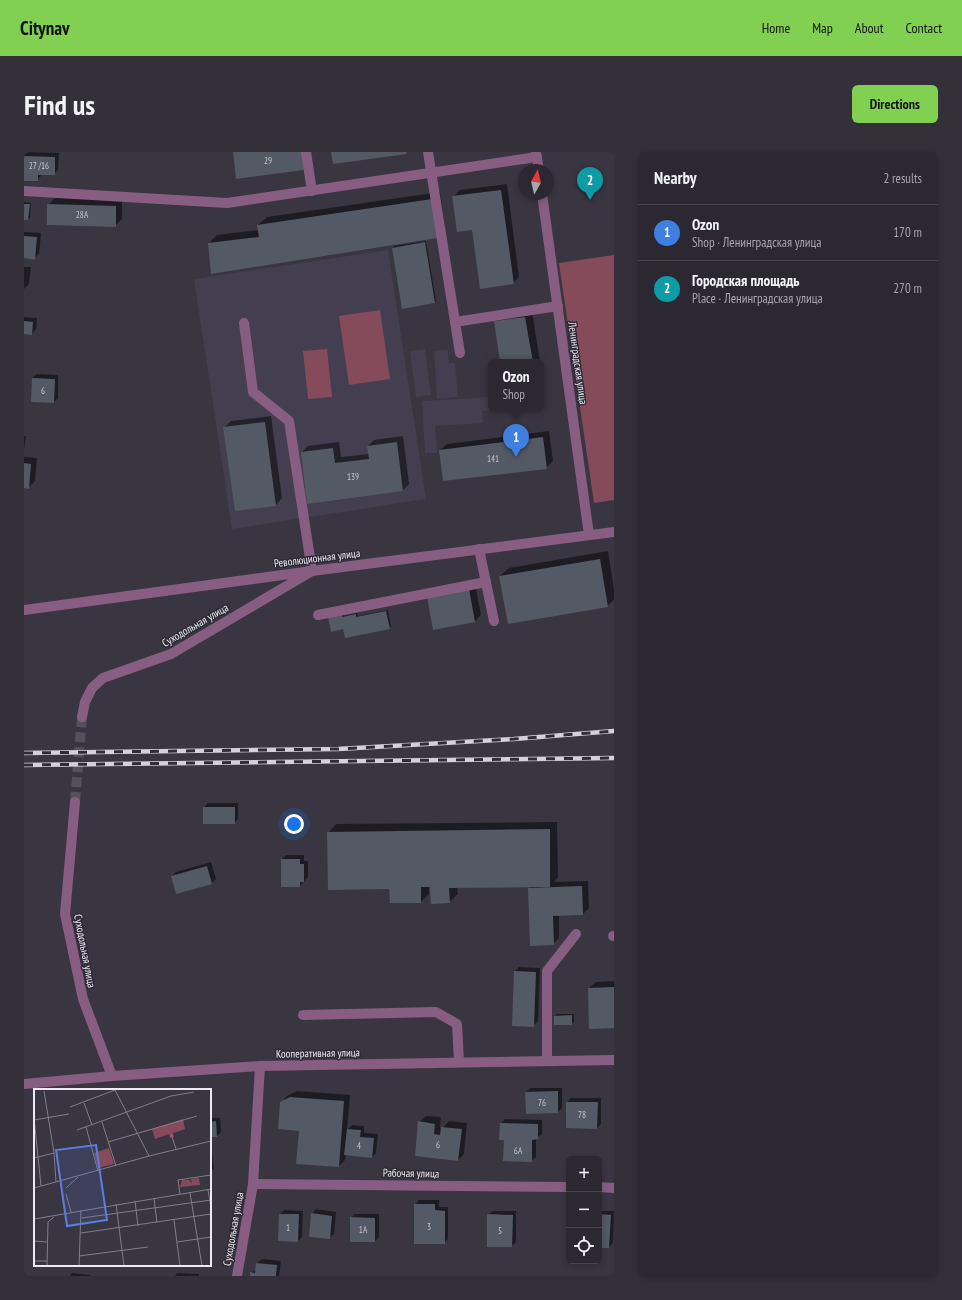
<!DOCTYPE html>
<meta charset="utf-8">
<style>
:root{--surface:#2b2832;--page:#33303a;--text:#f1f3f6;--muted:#a6a6ac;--line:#47444d;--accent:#81d051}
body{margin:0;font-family:"PT Sans Narrow",sans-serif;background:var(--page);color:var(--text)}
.controls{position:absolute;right:12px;bottom:12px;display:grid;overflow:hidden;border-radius:6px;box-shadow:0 2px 6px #0003}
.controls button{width:36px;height:36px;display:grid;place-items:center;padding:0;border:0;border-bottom:1px solid var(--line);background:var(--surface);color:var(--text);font:20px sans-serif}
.compass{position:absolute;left:494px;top:12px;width:36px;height:36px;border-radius:50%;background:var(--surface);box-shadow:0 2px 6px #0003;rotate:8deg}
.you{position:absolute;left:270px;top:672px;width:14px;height:14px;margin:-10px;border:3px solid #fff;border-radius:50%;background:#1a73e8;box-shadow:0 0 0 6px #1a73e833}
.badge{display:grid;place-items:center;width:26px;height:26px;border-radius:50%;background:var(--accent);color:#fff;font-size:13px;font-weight:700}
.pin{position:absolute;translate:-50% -33px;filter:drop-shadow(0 1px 2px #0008)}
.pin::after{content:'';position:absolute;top:21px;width:14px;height:12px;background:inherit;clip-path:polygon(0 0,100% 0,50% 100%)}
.popup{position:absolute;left:464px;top:207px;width:56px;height:52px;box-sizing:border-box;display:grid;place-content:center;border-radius:6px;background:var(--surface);filter:drop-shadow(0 1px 3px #0005);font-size:13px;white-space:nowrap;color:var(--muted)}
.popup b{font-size:15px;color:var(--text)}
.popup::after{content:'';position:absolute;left:50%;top:100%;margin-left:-8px;border:8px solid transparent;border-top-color:var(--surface)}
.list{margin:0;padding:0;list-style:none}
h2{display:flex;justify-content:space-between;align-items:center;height:52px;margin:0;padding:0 16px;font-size:17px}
h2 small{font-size:13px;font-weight:400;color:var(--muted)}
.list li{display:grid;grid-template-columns:26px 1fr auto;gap:12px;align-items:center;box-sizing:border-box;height:56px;padding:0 16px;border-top:1px solid var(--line)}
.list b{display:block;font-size:15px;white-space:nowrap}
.list p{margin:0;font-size:13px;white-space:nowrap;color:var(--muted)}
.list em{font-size:13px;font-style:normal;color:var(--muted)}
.icon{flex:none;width:22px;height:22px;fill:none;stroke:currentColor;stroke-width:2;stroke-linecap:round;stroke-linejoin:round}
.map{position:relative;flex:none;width:590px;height:1124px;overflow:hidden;border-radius:6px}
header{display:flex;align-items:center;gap:24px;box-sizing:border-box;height:56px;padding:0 20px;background:var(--accent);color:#111}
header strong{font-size:19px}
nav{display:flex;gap:22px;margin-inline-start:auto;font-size:14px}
.intro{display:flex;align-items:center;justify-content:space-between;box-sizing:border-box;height:96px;padding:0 24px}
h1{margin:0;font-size:28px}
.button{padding:10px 18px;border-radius:6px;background:var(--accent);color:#111;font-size:14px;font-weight:700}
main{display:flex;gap:24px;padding:0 24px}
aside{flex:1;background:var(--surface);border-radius:6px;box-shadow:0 2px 6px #0003}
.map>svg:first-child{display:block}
.built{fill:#433e50}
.green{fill:#854b5b}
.shadow{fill:#0007}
.building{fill:#535965}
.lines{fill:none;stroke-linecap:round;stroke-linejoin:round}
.tertiary-tunnel{stroke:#54515c;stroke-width:10;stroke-dasharray:10 5;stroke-linecap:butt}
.service{stroke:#875d82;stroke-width:10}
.minor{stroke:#875d82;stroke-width:10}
.tertiary{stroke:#875d82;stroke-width:10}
.rail-casing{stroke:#d3d1da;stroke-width:4.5}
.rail{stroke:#2f2b37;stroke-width:3;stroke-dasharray:9;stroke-linecap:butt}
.labels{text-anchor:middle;stroke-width:3;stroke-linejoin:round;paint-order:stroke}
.number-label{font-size:9px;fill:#c6c6cf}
.street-label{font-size:11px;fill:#eceaf2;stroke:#2f2b37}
.inset-road{fill:none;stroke:#817e88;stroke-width:1}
.view{fill:#5b7de0;fill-opacity:0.15;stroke:#5b7de0;stroke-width:2}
.inset-edge{fill:none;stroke:#eceaf2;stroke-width:2}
</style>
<header>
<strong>Citynav</strong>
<nav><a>Home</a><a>Map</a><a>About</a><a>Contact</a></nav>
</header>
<div class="intro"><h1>Find us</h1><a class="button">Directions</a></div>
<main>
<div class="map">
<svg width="590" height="1124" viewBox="0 0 590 1124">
<rect width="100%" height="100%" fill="#393642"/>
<g class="built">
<polygon points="364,98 402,347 208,377 170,127"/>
<polygon points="401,197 407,243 392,245 386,199"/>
<polygon points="424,198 425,211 431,211 434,245 413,247 410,199"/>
<polygon points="467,245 467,256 480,256 480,257 458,259 459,271 411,274 413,301 401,301 398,249"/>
</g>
<g class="green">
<polygon points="590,103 590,348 570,351 535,111"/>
<polygon points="356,158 366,227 325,233 315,164"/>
<polygon points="303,197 308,245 284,247 279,199"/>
</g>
<g class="shadow">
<polygon points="0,0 35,1 34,18 30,22 18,22 17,24 13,28 0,28"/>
<polygon points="483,32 495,125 489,131 449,77 429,45 436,38"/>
<polygon points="416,40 421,76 185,91 193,83 235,78 234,73 243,65"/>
<polygon points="31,46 98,48 98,67 91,74 24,53"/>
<polygon points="0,50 7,51 6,66 4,67 0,67"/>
<polygon points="0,80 17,81 15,102 10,106 0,105"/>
<polygon points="402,89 412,149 410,151 379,156 369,96 370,94"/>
<polygon points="0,115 7,115 5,132 0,137"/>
<polygon points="508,159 516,210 477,210 471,170 477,163"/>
<polygon points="0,165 13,166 12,177 8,182 0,181"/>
<polygon points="517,219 519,230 517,232"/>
<polygon points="13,222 34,223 34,246 30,250 8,226"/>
<polygon points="247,264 258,346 252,353 200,276 207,269"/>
<polygon points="525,279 529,309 522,316 416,298 423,292"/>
<polygon points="0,284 2,284 0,298"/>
<polygon points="379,284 385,332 378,339 278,300 284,294 315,290 317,305 345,302 344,294 350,288"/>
<polygon points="0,305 13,306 11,329 5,335 0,335"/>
<polygon points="584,399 590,437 590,448 583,454 476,424 485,416"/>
<polygon points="451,431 457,463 451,469 410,439"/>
<polygon points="364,458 367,474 365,476 320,476 308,479 319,461 320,464 333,461 334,464"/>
<polygon points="184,651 214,651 214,667 210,671 180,655"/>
<polygon points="533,670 534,725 530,730 564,729 565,756 559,762 535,763 535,786 529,792 505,736 507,734 433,735 434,742 425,750 407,734 405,734 405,742 397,750 366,736 304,681 312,672"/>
<polygon points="262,703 280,703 280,709 284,709 284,725 276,734 258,707"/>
<polygon points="187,710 192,727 188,731 152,741 148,724 152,720"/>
<polygon points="495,815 516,816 514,869 509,874 491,819"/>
<polygon points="590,829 590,875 565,836 572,830"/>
<polygon points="533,862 550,862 550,870 548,872 531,872 531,864"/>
<polygon points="507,936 538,936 538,956 534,960 503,961 502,940"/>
<polygon points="273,939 326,943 323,978 328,973 340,974 340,981 354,982 352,1001 348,1005 322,1002 321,1008 315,1014 276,978 257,951 263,944"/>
<polygon points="547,946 577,946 577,972 573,976 543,950"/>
<polygon points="402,964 417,965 416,976 418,977 425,969 443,971 440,1002 434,1008 395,970"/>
<polygon points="186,966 196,966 197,980 193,984 186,984"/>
<polygon points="481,967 518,968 518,982 512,986 512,1005 507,1009 481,987 477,971"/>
<polygon points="188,998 190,1017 186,1020 186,999"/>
<polygon points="395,1048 415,1048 415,1055 424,1055 424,1087 420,1091 391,1053"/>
<polygon points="292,1057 312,1060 310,1082 305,1086 288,1062"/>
<polygon points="260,1058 279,1059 278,1085 274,1089 256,1062"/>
<polygon points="469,1059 492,1059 492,1090 488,1094 464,1063"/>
<polygon points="575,1059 590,1059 589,1091 585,1095 575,1095"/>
<polygon points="331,1062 355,1062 355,1085 351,1089 327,1066"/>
<polygon points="238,1107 257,1109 255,1124 227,1124 227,1121 233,1117 233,1111"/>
<polygon points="48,1121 67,1123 66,1124 46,1124"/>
<polygon points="153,1121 175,1122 175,1124 151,1124"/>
</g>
<g class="building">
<polygon points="209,0 278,0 280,18 212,27"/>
<polygon points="307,0 382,0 383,2 309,12"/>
<polygon points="0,4 31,5 31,23 14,23 14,29 0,29"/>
<polygon points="477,38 490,132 456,137 448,78 433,80 428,44"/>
<polygon points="408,47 413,86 187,122 184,91 235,85 233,73"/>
<polygon points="0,52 6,52 4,68 0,68"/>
<polygon points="23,52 92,54 92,75 23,73"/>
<polygon points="0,84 13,85 11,108 0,106"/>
<polygon points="401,90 411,151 378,157 368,96"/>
<polygon points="501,165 509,210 476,210 470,169"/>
<polygon points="0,169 9,170 8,183 0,182"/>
<polygon points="8,226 31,227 30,251 7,250"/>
<polygon points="241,270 252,354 211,359 199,275"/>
<polygon points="519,285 523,317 419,329 415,298"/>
<polygon points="373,290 379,339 283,352 277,300 309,296 311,311 345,307 343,294"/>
<polygon points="0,311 7,312 5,337 0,336"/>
<polygon points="576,407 584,455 484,472 475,424"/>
<polygon points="445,437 451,470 409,478 403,445"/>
<polygon points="362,459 366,477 321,486 319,477 307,480 304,465 318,462 318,465 332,462 332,465"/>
<rect x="179" y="655" width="32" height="17"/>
<polygon points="526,677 526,735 425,736 426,751 407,752 406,735 397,735 397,751 366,751 365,737 304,738 303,680"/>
<polygon points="257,707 276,707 276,712 280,712 280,730 276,730 276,735 257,735"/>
<polygon points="183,714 188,732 152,742 147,724"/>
<polygon points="558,734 559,763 529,764 530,793 506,794 504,736"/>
<polygon points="490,819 512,820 510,875 488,874"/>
<polygon points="590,835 590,876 565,877 564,836"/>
<polygon points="548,863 548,873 530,873 530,864"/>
<polygon points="534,939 534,961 502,962 501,940"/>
<polygon points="266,945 320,949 315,1015 272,1012 275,979 254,977 256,950"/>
<polygon points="542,950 574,950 573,977 542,976"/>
<polygon points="192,969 193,985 186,985 186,970"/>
<polygon points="394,969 411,972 410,982 416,983 417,975 438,977 434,1009 391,1004"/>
<polygon points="476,971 514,972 514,987 508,988 508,1010 479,1009 480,988 475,988"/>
<polygon points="323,977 337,978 336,985 350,986 348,1006 320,1003"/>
<polygon points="390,1052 411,1052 411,1058 421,1059 421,1092 390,1092"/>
<polygon points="287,1061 308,1064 306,1087 285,1085"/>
<polygon points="255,1062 275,1062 274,1090 254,1089"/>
<polygon points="463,1062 489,1063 488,1095 463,1095"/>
<polygon points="575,1062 587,1063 585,1096 575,1096"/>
<polygon points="326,1065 351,1066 351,1090 326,1090"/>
<polygon points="232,1111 253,1113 252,1124 226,1124 226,1120 231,1121"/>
</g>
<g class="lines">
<polyline class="tertiary-tunnel" points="51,650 58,565"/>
<g class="service">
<polyline points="282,0 288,39"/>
<polyline points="404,0 436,201"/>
<polyline points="0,39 203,51 513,5"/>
<polyline points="431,170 534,154"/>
<polyline points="220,171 229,240 265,269 288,419"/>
<polyline points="455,397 470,469"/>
<polyline points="294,463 462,430"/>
<polyline points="589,784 590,784"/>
<polyline points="279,863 412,860 433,872 435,910"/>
<polyline points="523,909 523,819 552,782"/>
</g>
<g class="minor">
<polyline points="0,458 288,419"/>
<polyline points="229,1032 545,1035"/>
<polyline points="575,1035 590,1036"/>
</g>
<g class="tertiary">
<polyline points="512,0 515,18"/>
<polyline points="518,42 565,383"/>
<polyline points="58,565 61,550 68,536 79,526 147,502 288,419 590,380"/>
<polyline points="51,650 41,762 59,847 88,924"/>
<polyline points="0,932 88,924 236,914 590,908"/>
<polyline points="213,1124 229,1032 236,914"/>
</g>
<defs>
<g id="rail">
<polyline points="0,601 314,597 490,587 590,579"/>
<polyline points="0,613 590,606"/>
</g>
</defs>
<use href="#rail" class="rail-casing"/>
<use href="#rail" class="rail"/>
</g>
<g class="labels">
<g class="number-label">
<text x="244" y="12">29</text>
<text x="15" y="17">27 /16</text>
<text x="58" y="66">28А</text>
<text x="19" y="242">6</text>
<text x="469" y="310">141</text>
<text x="329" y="328">139</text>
<text x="518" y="954">76</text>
<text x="558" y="966">78</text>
<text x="414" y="996">6</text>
<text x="335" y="997">4</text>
<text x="494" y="1002">6А</text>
<text x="405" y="1078">3</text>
<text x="264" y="1079">1</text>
<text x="339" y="1081">1А</text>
<text x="476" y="1082">5</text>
</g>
<g class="street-label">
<text transform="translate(554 211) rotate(82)" y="4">Ленинградская улица</text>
<text transform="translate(293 406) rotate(-7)" y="4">Революционная улица</text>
<text transform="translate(171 473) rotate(-30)" y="4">Суходольная улица</text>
<text transform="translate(61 799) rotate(79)" y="4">Суходольная улица</text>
<text transform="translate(294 901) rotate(-1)" y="4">Кооперативная улица</text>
<text transform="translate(387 1021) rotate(1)" y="4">Рабочая улица</text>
<text transform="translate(209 1077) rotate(-80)" y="4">Суходольная улица</text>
</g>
</g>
<g transform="translate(10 937)">
<rect width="177" height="177" fill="#393642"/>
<path d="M149,30l2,10 -12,4 1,4 -4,1 -1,-4 -14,5 -3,-10zM75,59l5,16 -16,4 -4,-15zM165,89l1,7 -20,2 2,-7h7l3,3 -1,-4z" fill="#854b5b"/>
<path class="inset-road" d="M83,0l-2,1 34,66 62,-15M10,2l10,62 2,29M50,14l8,22M36,18l45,-17M0,29l7,68M0,31l35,-6M68,33l14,44M52,38l12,44M43,41l94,-34 23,-4M137,45l5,15M74,53l89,-26M0,69l20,-5M0,99l115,-32M32,99l12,-11M174,101l3,17M156,104l12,73M32,105l5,18M146,105l-2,-14 33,-5M120,109l3,25M101,112l3,25M82,115l8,62M48,129l129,-18M0,130l177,-30M140,131l6,46M47,144l130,-19M0,152l13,1M143,153l34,-5M45,167l69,-9M0,172h13M13,177l1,-44 6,-5M45,177l2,-56"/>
<path class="view" d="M62,56l11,75 -40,6 -11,-76z"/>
<rect width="177" height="177" class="inset-edge"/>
</g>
</svg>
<div class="controls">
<button>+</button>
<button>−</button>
<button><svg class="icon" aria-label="locate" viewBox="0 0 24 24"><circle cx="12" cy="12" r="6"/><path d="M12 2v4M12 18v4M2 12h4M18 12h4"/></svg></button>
</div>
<svg class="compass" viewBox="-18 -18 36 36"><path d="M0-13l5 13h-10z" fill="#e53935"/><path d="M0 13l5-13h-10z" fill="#a6a6ac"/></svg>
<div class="you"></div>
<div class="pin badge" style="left:492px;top:305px;background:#3f7fe0">1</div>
<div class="popup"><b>Ozon</b>Shop</div>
<div class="pin badge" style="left:566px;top:48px;background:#0f9aa8">2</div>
</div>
<aside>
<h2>Nearby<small>2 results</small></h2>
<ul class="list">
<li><span class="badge" style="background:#3f7fe0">1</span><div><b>Ozon</b><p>Shop · Ленинградская улица</p></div><em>170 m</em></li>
<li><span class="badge" style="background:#0f9aa8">2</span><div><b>Городская площадь</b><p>Place · Ленинградская улица</p></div><em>270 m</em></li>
</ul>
</aside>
</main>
